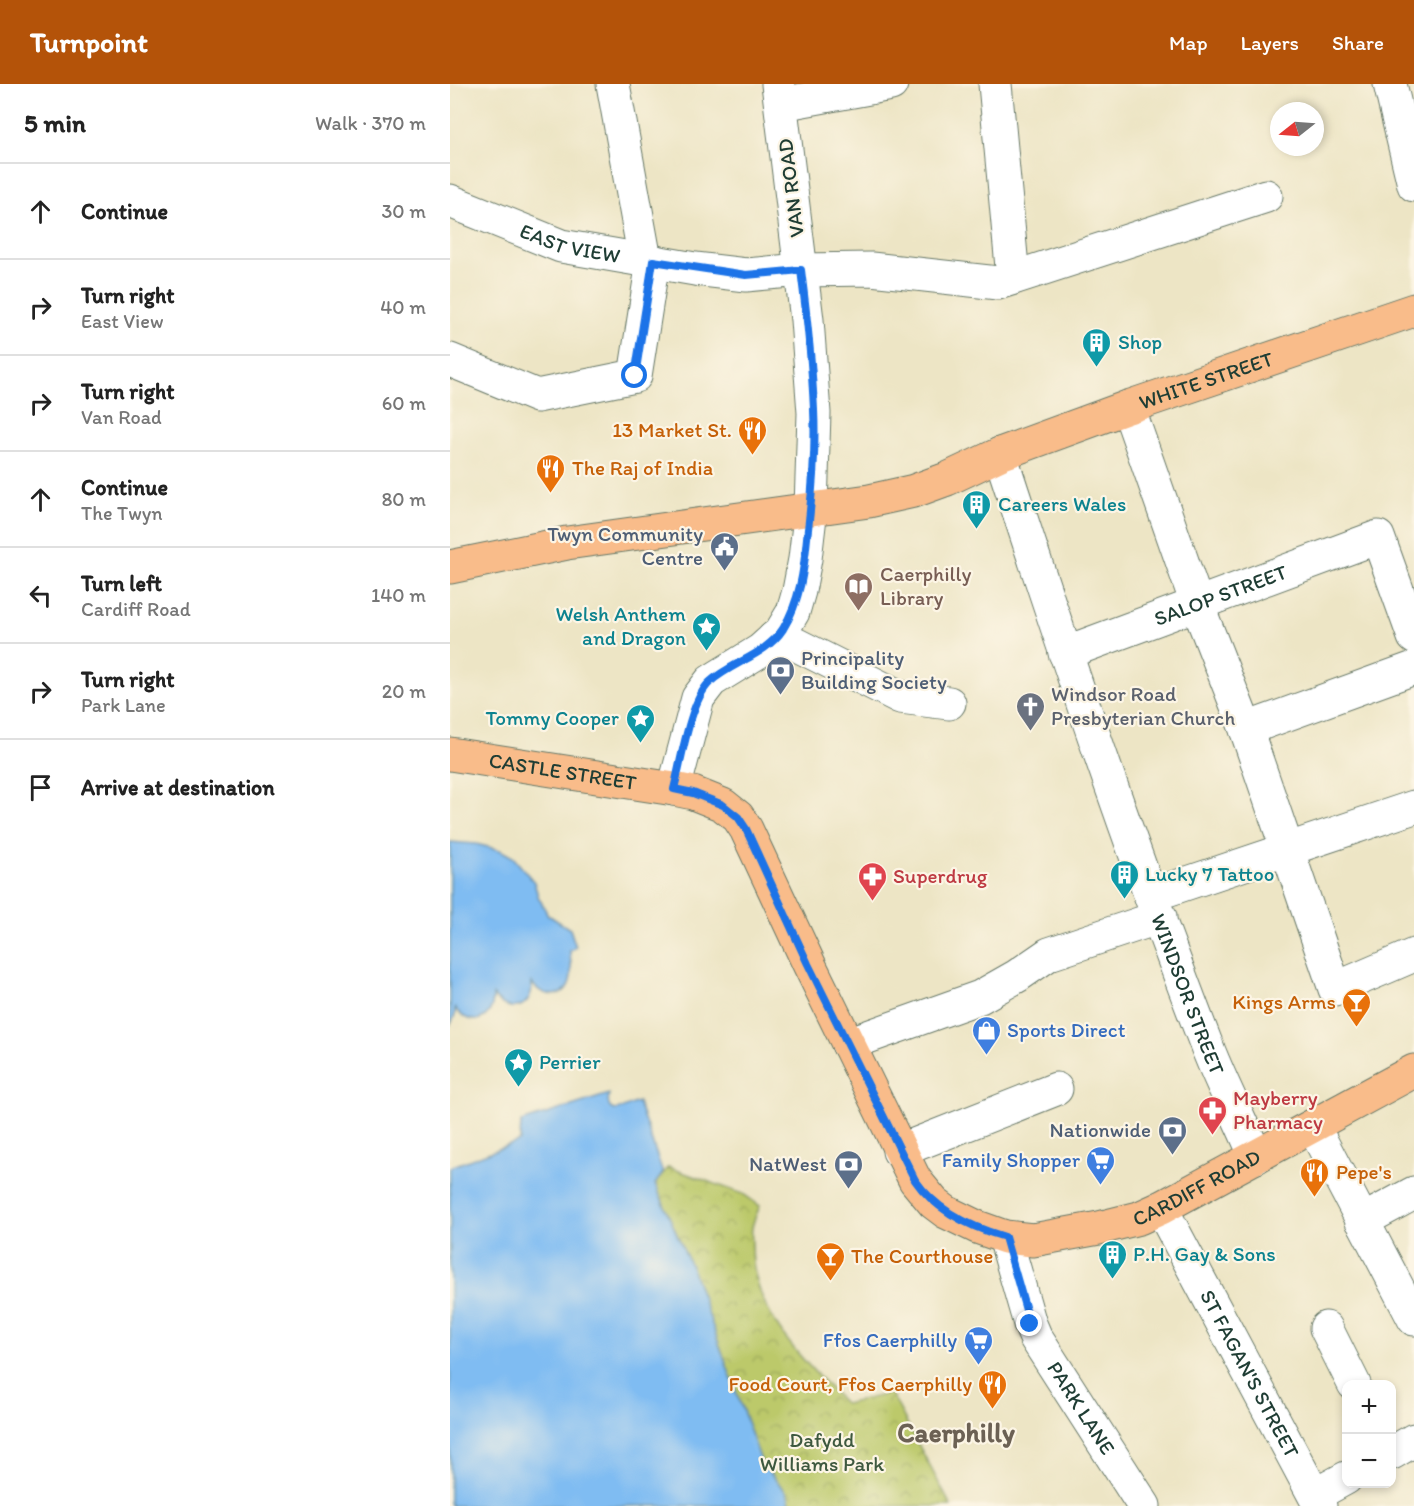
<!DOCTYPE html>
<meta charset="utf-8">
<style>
:root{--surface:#fff;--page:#f6f6f6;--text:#222;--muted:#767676;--line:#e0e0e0;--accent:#b45309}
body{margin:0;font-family:Itim,sans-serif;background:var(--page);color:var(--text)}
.controls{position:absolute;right:18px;bottom:18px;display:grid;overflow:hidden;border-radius:12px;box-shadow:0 3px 9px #0003}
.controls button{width:54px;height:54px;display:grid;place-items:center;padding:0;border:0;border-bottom:2px solid var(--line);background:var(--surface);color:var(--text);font:30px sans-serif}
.compass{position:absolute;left:820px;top:18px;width:54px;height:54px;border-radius:50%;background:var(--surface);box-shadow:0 3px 9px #0003;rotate:253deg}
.stop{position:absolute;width:18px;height:18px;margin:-14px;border:4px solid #1a73e8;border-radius:50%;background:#fff}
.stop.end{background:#1a73e8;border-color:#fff;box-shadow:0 2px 6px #0008}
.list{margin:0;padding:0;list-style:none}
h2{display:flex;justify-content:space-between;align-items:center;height:78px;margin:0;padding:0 24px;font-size:26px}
h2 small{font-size:20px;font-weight:400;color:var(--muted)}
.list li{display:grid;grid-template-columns:39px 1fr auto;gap:18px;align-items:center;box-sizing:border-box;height:96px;padding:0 24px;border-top:2px solid var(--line)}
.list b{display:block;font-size:22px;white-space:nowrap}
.list p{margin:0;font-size:20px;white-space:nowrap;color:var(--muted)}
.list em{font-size:20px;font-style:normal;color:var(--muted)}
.icon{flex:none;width:33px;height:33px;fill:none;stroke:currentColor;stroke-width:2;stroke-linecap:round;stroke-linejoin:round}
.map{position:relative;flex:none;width:964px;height:1422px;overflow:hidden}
header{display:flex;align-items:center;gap:36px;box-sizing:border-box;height:84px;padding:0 30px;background:var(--accent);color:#fff}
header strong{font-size:28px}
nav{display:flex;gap:33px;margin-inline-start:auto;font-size:21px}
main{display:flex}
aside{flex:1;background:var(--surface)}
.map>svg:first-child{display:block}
.park{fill:url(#park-crowns);stroke:#6e8350;stroke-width:1.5}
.water{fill:#7fbcf2;stroke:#4f7c93;stroke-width:1.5}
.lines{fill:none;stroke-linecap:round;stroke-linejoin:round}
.minor-casing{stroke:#677867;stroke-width:35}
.major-casing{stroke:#677867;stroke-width:35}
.minor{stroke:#fff;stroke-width:33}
.major{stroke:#f9bc8a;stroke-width:33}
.route{stroke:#1a73e8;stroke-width:8}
.labels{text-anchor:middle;stroke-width:4.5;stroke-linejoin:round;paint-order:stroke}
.street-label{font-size:21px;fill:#1f3d34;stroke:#fcf5e5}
.culture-label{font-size:21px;fill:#0d838f;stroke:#fcf5e5;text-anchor:start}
.food-label{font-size:21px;fill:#c56008;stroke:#fcf5e5;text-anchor:end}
.service-label{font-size:21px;fill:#4e5e75;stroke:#fcf5e5;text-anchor:end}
.education-label{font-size:21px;fill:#785e54;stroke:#fcf5e5;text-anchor:start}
.worship-label{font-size:21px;fill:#5b616d;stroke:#fcf5e5;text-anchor:start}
.health-label{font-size:21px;fill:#be3a42;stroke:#fcf5e5;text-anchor:start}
.shop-label{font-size:21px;fill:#366cbe;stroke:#fcf5e5;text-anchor:end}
.park-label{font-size:21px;fill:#3e593f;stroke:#fcf5e5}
.district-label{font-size:27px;font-weight:bold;fill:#6c6154;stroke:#fcf5e5}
</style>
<header>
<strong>Turnpoint</strong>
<nav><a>Map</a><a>Layers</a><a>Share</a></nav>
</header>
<main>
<aside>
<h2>5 min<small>Walk · 370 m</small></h2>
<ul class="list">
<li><svg class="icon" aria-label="ahead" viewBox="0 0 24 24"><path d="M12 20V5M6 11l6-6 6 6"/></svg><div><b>Continue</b></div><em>30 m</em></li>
<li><svg class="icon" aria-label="right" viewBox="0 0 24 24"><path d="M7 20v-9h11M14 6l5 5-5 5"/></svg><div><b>Turn right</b><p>East View</p></div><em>40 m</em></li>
<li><svg class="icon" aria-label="right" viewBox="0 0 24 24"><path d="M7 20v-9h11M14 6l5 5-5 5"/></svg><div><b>Turn right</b><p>Van Road</p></div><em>60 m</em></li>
<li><svg class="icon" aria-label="ahead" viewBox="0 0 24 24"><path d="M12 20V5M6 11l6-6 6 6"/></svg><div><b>Continue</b><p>The Twyn</p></div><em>80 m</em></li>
<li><svg class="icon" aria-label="left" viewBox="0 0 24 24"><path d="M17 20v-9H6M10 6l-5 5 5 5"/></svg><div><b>Turn left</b><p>Cardiff Road</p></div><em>140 m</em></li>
<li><svg class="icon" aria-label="right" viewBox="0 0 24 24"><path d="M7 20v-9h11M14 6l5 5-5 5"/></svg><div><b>Turn right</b><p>Park Lane</p></div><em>20 m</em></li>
<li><svg class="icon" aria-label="arrive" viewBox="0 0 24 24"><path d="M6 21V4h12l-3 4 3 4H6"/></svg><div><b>Arrive at destination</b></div></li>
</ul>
</aside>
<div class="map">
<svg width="964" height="1422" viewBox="0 0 964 1422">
<defs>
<pattern id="park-crowns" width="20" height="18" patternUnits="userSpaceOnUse" patternTransform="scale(1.5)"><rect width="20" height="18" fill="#bcc96b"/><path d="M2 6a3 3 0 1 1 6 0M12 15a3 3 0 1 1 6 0" fill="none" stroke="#98a459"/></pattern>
</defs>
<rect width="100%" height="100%" fill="#fcf5e5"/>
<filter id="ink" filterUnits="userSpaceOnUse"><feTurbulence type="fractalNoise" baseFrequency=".0167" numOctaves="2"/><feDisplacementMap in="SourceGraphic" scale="12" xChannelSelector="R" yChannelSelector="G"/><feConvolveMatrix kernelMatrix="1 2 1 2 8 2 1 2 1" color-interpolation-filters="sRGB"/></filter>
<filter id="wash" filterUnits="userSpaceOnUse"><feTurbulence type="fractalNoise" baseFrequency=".008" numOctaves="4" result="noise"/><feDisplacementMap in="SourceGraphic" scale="24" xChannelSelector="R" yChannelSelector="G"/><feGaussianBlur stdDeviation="1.35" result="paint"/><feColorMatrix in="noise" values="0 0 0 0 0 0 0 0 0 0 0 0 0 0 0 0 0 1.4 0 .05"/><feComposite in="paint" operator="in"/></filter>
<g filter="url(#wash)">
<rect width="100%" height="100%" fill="#ede5c5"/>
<path class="park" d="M218,1083l75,27 17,12c-3,7 -7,15 -8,22 -1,6 0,12 0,18 0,68 50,112 93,158l46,-11 60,113h-160l-5,-13 -24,-29 -69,-193 -38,-87z"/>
<g class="water">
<path d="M0,758l26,2 24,6 13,7 21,25 4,14 10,19 22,14 6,18 -6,4c0,9 3,21 0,30 -6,20 -29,16 -38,2 1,26 -24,33 -39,12 1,26 -23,34 -38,13v7l-5,11z"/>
<path d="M159,1010c-5,28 19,11 29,8l25,71 -8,11 38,87 69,193 25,29 4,13h-339l-2,-3v-336l70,-26 1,-19z"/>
</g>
</g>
<g filter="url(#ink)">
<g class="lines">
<defs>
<g id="minor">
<polyline points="163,0 195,176"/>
<polyline points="545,0 563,194"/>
<polyline points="940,0 964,101"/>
<polyline points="331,20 441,0"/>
<path id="s1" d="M0,117l111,45 134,23 51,6 55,-5 70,-1 127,14 268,-87"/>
<polyline points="0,276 87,312 185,292 203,177"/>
<polyline points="678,323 747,520 796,645 885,905 964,871"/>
<path id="s2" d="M550,370c65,200 132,399 208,595 14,36 33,72 48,108"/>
<polyline points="324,554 339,557 450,613 499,619"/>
<path id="s3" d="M615,569l313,-116 36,100"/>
<polyline points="796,645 964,584"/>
<polyline points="224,705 248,614 261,597 311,566 331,548 343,528 349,507 355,475 361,424 364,329 357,236 328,0"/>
<polyline points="702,811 964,723"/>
<polyline points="398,960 530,913 567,892 599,870 710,833"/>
<polyline points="863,1042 964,1235"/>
<polyline points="449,1067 606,1005"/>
<path id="s4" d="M711,1124l159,298"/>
<polyline points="912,1137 964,1109"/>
<path id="s5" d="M555,1153l25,87 6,14 108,168"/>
<polyline points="876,1244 904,1300"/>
<polyline points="942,1369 964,1356"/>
<polyline points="865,1411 896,1394"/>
</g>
<g id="major">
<path id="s6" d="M0,483l117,-24 302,-42 45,-10 33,-12 53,-25 128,-47 286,-97"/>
<path id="s7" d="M0,670l224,35 19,4 30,12 15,12 8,12 63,135 106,216 19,23 12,9 31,15 28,10 28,3 66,-12 40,-10 22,-10 253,-137"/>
</g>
</defs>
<use href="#minor" class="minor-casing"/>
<use href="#major" class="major-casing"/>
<use href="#minor" class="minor"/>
<use href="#major" class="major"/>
</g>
</g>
<g class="lines" filter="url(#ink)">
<path class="route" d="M185,292l18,-115 93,14 55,-5c6,47 11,94 13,140 2,41 -2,87 -7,128 -3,32 -7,63 -24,91 -17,26 -51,33 -73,53 -20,18 -29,80 -36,107l19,4 30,12 15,12 8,12 62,135 107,216c21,31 55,47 90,57l25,87"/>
</g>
<defs>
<symbol id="building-pin" viewBox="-11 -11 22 30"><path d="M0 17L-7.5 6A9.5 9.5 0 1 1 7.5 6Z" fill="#0f9aa8" stroke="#fcf5e5"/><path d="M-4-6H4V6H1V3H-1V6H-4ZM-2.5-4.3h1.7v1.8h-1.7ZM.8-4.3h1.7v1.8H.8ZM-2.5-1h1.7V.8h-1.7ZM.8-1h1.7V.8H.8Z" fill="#fff"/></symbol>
<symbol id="restaurant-pin" viewBox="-11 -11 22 30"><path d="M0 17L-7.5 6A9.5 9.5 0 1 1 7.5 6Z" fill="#e8710a" stroke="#fcf5e5"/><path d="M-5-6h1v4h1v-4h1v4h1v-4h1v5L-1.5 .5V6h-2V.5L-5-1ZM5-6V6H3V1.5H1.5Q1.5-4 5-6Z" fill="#fff"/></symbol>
<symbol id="civic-pin" viewBox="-11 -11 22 30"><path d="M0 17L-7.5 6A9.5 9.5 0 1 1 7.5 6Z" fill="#5c6f8a" stroke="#fcf5e5"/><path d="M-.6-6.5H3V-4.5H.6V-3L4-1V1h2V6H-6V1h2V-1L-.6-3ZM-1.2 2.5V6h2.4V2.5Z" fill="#fff"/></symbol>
<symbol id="library-pin" viewBox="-11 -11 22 30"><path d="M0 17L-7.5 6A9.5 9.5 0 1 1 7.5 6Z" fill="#8d6e63" stroke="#fcf5e5"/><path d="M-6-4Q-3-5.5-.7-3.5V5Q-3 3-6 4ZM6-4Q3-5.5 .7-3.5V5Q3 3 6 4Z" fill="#fff"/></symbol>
<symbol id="sight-pin" viewBox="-11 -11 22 30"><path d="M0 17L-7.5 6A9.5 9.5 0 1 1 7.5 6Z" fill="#0f9aa8" stroke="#fcf5e5"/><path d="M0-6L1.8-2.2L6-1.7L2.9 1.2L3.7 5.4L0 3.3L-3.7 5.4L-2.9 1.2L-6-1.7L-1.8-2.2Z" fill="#fff"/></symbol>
<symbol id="bank-pin" viewBox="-11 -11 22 30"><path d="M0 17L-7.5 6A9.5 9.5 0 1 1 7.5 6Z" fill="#5c6f8a" stroke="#fcf5e5"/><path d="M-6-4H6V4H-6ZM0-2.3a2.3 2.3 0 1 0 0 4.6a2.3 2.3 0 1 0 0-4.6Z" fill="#fff"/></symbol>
<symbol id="church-pin" viewBox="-11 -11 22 30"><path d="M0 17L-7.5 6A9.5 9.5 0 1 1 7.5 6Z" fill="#6b7280" stroke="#fcf5e5"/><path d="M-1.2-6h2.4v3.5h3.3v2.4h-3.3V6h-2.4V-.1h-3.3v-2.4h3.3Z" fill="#fff"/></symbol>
<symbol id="pharmacy-pin" viewBox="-11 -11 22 30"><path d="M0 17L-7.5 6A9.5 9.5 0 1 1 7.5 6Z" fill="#e0444e" stroke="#fcf5e5"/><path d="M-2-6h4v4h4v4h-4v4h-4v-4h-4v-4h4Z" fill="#fff"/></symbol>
<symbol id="bar-pin" viewBox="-11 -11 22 30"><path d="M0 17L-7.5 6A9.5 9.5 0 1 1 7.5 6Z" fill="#e8710a" stroke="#fcf5e5"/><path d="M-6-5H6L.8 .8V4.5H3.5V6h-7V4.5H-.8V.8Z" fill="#fff"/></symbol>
<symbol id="shop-pin" viewBox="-11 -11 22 30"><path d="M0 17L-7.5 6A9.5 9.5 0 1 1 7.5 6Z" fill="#3f7fe0" stroke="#fcf5e5"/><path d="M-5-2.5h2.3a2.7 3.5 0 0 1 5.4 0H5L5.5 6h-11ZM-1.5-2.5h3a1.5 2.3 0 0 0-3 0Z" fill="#fff"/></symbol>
<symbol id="supermarket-pin" viewBox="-11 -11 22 30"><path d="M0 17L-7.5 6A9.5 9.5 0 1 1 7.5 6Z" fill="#3f7fe0" stroke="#fcf5e5"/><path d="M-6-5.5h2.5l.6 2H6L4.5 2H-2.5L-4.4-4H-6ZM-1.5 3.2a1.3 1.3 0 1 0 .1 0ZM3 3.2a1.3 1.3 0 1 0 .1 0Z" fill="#fff"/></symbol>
</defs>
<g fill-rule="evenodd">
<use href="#building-pin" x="630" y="242" width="33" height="45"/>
<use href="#restaurant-pin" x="286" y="330" width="33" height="45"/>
<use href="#restaurant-pin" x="84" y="368" width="33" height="45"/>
<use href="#building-pin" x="510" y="404" width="33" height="45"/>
<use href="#civic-pin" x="258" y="446" width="33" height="45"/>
<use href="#library-pin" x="392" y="486" width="33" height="45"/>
<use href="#sight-pin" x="240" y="526" width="33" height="45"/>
<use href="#bank-pin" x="314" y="570" width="33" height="45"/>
<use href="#church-pin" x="564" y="606" width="33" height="45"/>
<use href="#sight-pin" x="174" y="618" width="33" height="45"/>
<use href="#building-pin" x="658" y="774" width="33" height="45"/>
<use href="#pharmacy-pin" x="406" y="776" width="33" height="45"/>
<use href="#bar-pin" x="890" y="902" width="33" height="45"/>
<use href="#shop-pin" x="520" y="930" width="33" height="45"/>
<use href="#sight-pin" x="52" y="962" width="33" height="45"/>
<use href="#pharmacy-pin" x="746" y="1010" width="33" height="45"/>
<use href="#bank-pin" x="706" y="1030" width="33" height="45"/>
<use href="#supermarket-pin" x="634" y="1060" width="33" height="45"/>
<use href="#bank-pin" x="382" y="1064" width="33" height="45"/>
<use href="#restaurant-pin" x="848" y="1072" width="33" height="45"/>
<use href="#building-pin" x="646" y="1154" width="33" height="45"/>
<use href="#bar-pin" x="364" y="1156" width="33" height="45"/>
<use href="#supermarket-pin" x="512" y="1240" width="33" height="45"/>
<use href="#restaurant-pin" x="526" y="1284" width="33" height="45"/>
</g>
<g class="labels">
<g class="street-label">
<text transform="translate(341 104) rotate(-97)" y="7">VAN ROAD</text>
<text dy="7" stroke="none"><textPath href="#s1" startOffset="128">EAST VIEW</textPath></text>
<text dy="7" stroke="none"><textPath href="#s6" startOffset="783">WHITE STREET</textPath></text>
<text dy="7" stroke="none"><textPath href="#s3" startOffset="166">SALOP STREET</textPath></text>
<text dy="7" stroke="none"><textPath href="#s7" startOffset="114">CASTLE STREET</textPath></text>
<text dy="7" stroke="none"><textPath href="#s2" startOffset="572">WINDSOR STREET</textPath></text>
<text dy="7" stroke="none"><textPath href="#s7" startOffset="1012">CARDIFF ROAD</textPath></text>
<text dy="7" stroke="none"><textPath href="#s4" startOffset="188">ST FAGAN'S STREET</textPath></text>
<text dy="7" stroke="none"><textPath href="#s5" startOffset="189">PARK LANE</textPath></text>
</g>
<g class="culture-label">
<text x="668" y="265">Shop</text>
<text x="548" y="427">Careers Wales</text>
<text x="236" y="537" text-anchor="end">Welsh Anthem<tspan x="236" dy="24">and Dragon</tspan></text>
<text x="169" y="641" text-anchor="end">Tommy Cooper</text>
<text x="695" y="797">Lucky 7 Tattoo</text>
<text x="89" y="985">Perrier</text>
<text x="683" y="1177">P.H. Gay &amp; Sons</text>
</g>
<g class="food-label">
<text x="282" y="353">13 Market St.</text>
<text x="122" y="391" text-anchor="start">The Raj of India</text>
<text x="886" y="925">Kings Arms</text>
<text x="886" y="1095" text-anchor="start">Pepe's</text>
<text x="401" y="1179" text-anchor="start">The Courthouse</text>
<text x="522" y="1307">Food Court, Ffos Caerphilly</text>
</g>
<g class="service-label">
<text x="253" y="457">Twyn Community<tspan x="253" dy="24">Centre</tspan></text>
<text x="351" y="581" text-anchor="start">Principality<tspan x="351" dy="24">Building Society</tspan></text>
<text x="701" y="1053">Nationwide</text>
<text x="377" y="1087">NatWest</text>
</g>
<g class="education-label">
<text x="430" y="497">Caerphilly<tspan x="430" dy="24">Library</tspan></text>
</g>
<g class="worship-label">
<text x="601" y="617">Windsor Road<tspan x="601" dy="24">Presbyterian Church</tspan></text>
</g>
<g class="health-label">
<text x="443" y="799">Superdrug</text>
<text x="783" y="1021">Mayberry<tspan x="783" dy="24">Pharmacy</tspan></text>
</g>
<g class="shop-label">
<text x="557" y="953" text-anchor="start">Sports Direct</text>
<text x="630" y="1083">Family Shopper</text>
<text x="507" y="1263">Ffos Caerphilly</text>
</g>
<g class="park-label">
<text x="372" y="1363">Dafydd<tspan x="372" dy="24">Williams Park</tspan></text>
</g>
<g class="district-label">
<text x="506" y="1358">Caerphilly</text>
</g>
</g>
</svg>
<div class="controls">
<button>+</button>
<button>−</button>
</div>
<svg class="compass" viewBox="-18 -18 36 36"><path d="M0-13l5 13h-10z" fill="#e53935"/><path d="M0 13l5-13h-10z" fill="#767676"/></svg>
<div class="stop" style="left:185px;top:292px"></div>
<div class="stop end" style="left:580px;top:1240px"></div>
</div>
</main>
